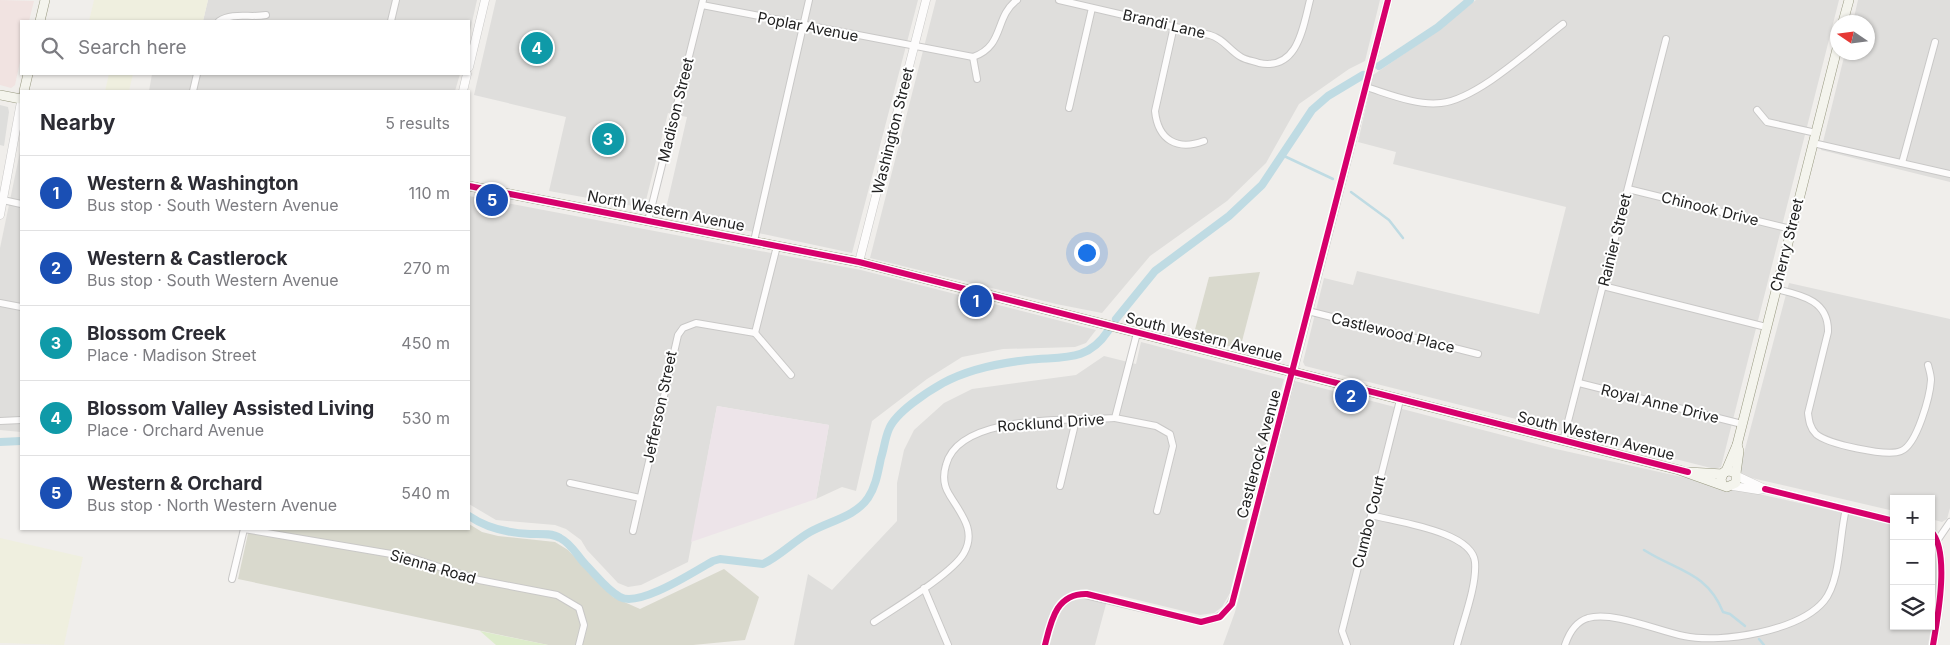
<!DOCTYPE html>
<meta charset="utf-8">
<style>
:root{--surface:#fff;--page:#f2f2f3;--text:#2b2b33;--muted:#7c7c81;--line:#e1e1e2;--accent:#6a6968}
body{margin:0;font-family:Inter,sans-serif;background:var(--page);color:var(--text)}
.controls{position:absolute;right:15px;bottom:15px;display:grid;overflow:hidden;border-radius:0px;box-shadow:0 1px 4px #0004}
.controls button{width:45px;height:45px;display:grid;place-items:center;padding:0;border:0;border-bottom:1px solid var(--line);background:var(--surface);color:var(--text);font:25px sans-serif}
.compass{position:absolute;left:1830px;top:15px;width:45px;height:45px;border-radius:50%;background:var(--surface);box-shadow:0 1px 4px #0004;rotate:283deg}
.you{position:absolute;left:1086px;top:252px;width:18px;height:18px;margin:-12px;border:4px solid #fff;border-radius:50%;background:#1a73e8;box-shadow:0 0 0 8px #1a73e833}
.badge{display:grid;place-items:center;width:32px;height:32px;border-radius:50%;background:var(--accent);color:#fff;font-size:16px;font-weight:700}
.pin{position:absolute;translate:-50% -50%;border:2px solid #fff;box-shadow:0 1px 5px #0006}
.list{margin:0;padding:0;list-style:none}
h2{display:flex;justify-content:space-between;align-items:center;height:65px;margin:0;padding:0 20px;font-size:21px}
h2 small{font-size:16px;font-weight:400;color:var(--muted)}
.list li{display:grid;grid-template-columns:32px 1fr auto;gap:15px;align-items:center;box-sizing:border-box;height:75px;padding:0 20px;border-top:1px solid var(--line)}
.list b{display:block;font-size:19px;white-space:nowrap}
.list p{margin:0;font-size:16px;white-space:nowrap;color:var(--muted)}
.list em{font-size:16px;font-style:normal;color:var(--muted)}
.icon{flex:none;width:28px;height:28px;fill:none;stroke:currentColor;stroke-width:2;stroke-linecap:round;stroke-linejoin:round}
.map{position:relative;flex:none;width:1950px;height:645px;overflow:hidden}
.search{position:absolute;background:var(--surface);box-shadow:0 1px 4px #0004;left:20px;top:20px;width:450px;height:55px;display:flex;align-items:center;gap:12px;box-sizing:border-box;padding:0 18px;border-radius:0px;color:var(--muted);font-size:19px}
.panel{position:absolute;background:var(--surface);box-shadow:0 1px 4px #0004;left:20px;top:90px;width:450px;height:440px;border-radius:0px}
.map>svg:first-child{display:block}
.residential{fill:#dfdedc}
.commercial{fill:#f1e3e1}
.industrial{fill:#ede4e9}
.religious{fill:#dededc}
.construction{fill:#d9d9cd}
.farmland{fill:#efefdf}
.grass{fill:#ddeccb}
.lines{fill:none;stroke-linecap:round;stroke-linejoin:round}
.stream{stroke:#bfdbe3;stroke-width:2.5}
.canal{stroke:#bfdbe3;stroke-width:8}
.minor-casing{stroke:#c9c8c7;stroke-width:8}
.tertiary-casing{stroke:#c9c8c7;stroke-width:9}
.secondary-casing{stroke:#999a82;stroke-width:10}
.minor{stroke:#fdfcfc;stroke-width:6}
.tertiary{stroke:#fdfcfc;stroke-width:8}
.secondary{stroke:#f4f4ed;stroke-width:9}
.cycleway-casing{stroke:#fff;stroke-width:9}
.cycleway{stroke:#d6006c;stroke-width:6}
.labels{text-anchor:middle;stroke-width:4;stroke-linejoin:round;paint-order:stroke}
.street-label{font-size:15px;fill:#222;stroke:#fff}
</style>
<div class="map">
<svg width="1950" height="645" viewBox="0 0 1950 645">
<rect width="100%" height="100%" fill="#f0eeeb"/>
<g class="residential">
<polygon points="208,0 477,0 469,35 469,21 203,21"/>
<polygon points="496,0 918,0 852,253 665,213 687,117 668,113 644,208 549,191 566,117 474,95"/>
<polygon points="936,0 1380,0 1365,61 1349,69 1299,104 1266,163 1227,201 1150,256 1102,313 1056,304 870,258"/>
<polygon points="1476,0 1839,0 1721,467 1715,469 1305,366 1303,362 1324,278 1353,285 1357,271 1539,314 1566,207 1393,164 1396,152 1358,142 1373,75 1433,34"/>
<polygon points="1858,0 1950,0 1950,182 1821,150 1845,53 1868,52 1868,22 1853,22"/>
<polygon points="152,74 460,74 455,91 149,91"/>
<polygon points="20,152 21,152 21,432 0,430 0,248"/>
<polygon points="469,196 861,270 1096,330 1086,343 1075,347 1003,349 962,357 927,379 872,421 856,491 842,487 816,499 829,425 717,406 688,562 641,585 628,587 618,583 587,550 581,540 566,529 555,525 496,520 469,504"/>
<polygon points="1789,283 1950,319 1950,508 1947,519 1942,522 1931,519 1931,499 1894,499 1894,511 1743,476 1741,473 1740,468"/>
<polygon points="1141,342 1284,379 1269,431 1230,593 1222,607 1214,613 1200,615 1109,593 1095,645 794,645 808,574 832,590 897,521 897,483 904,450 914,430 944,403 972,389 1076,375 1104,356 1136,364"/>
<polygon points="1295,381 1556,449 1894,524 1894,626 1931,626 1931,536 1943,564 1928,645 1223,645 1235,612"/>
</g>
<polygon class="commercial" points="0,0 34,1 29,21 21,21 21,57 15,85 11,88 0,85"/>
<polygon class="industrial" points="717,406 829,425 816,499 691,542"/>
<polygon class="religious" points="0,105 8,107 9,112 4,146 0,145"/>
<g class="construction">
<polygon points="1260,272 1240,349 1193,337 1209,277"/>
<polygon points="469,524 482,532 498,536 555,542 568,550 613,597 640,609 724,569 759,597 745,640 693,645 548,645 238,579 249,529 469,529"/>
</g>
<g class="farmland">
<polygon points="94,0 208,0 203,21 89,21"/>
<polygon points="109,74 133,74 129,91 105,91"/>
<polygon points="0,538 83,557 64,645 0,643"/>
</g>
<polygon class="grass" points="480,631 548,645 496,645"/>
<g class="lines">
<g class="stream">
<polyline points="1282,155 1333,179"/>
<polyline points="1351,192 1389,220 1403,238"/>
<path d="M1644,550c33,21 63,22 79,62l7,2 15,12"/>
<polyline points="1759,639 1764,645"/>
</g>
<g class="canal">
<polyline points="1379,66 1438,27 1470,0"/>
<polyline points="1116,319 1155,271 1229,216 1262,185 1312,110 1328,96 1363,75"/>
<polyline points="0,442 21,441"/>
<path d="M469,516c19,13 39,17 61,18 10,0 22,-1 30,4 12,6 17,18 26,27 11,11 21,25 34,32 19,11 75,-26 93,-36l7,-2 43,5c17,-8 31,-23 47,-32 19,-11 45,-15 58,-34 8,-12 10,-26 13,-40 3,-9 4,-20 8,-29 7,-17 38,-37 54,-46 24,-13 57,-20 84,-23 34,-4 60,3 81,-29"/>
</g>
<defs>
<g id="minor">
<path d="M1059,0l151,35c14,4 19,15 31,22 5,3 12,4 18,6 39,8 44,-36 51,-63"/>
<path d="M702,5l271,52c32,-11 21,-40 44,-57"/>
<path d="M219,21c14,-9 31,-3 47,-6"/>
<polyline points="391,21 396,0"/>
<path d="M1174,26l-19,85c3,29 22,40 49,30"/>
<polyline points="973,57 977,79"/>
<path d="M1366,87c23,7 51,19 75,16 37,-4 92,-56 122,-79"/>
<polyline points="193,91 197,74"/>
<polyline points="1069,108 1092,8"/>
<polyline points="1757,110 1767,122 1816,133"/>
<polyline points="1813,143 1950,174"/>
<polyline points="1902,163 1935,42"/>
<polyline points="1628,189 1791,229"/>
<polyline points="3,200 21,204"/>
<polyline points="648,221 703,0"/>
<polyline points="754,241 809,0"/>
<polyline points="1603,286 1766,327"/>
<path d="M1776,289c25,6 53,11 52,43l-20,81c1,8 2,15 8,21 11,10 71,23 85,17 16,-6 29,-55 30,-71 0,-5 -2,-11 -3,-15"/>
<polyline points="0,303 21,307"/>
<polyline points="1308,311 1478,354"/>
<polyline points="755,333 777,246"/>
<polyline points="755,333 791,375"/>
<polyline points="1579,383 1742,424"/>
<polyline points="1115,418 1156,426 1170,434 1173,446 1157,511"/>
<polyline points="0,421 21,420"/>
<polyline points="1563,441 1666,39"/>
<polyline points="570,483 640,498"/>
<polyline points="1060,486 1076,420"/>
<path d="M1371,515c25,7 101,16 104,47 2,24 -12,59 -18,83"/>
<polyline points="244,529 409,557 479,580 557,595 579,608 584,625 579,645"/>
<polyline points="633,531 678,335 683,328 696,323 755,333"/>
<polyline points="1939,538 1950,522"/>
<polyline points="232,579 244,529"/>
<polyline points="924,588 948,645"/>
<path d="M874,622c21,-14 79,-49 90,-69 13,-23 -4,-40 -15,-59 -5,-8 -6,-19 -3,-29 13,-52 126,-44 169,-47l22,-85"/>
<path d="M1045,645c5,-23 9,-46 36,-51l120,28c21,-3 29,-12 35,-32l57,-218"/>
<polyline points="1347,645 1342,631 1400,400"/>
<path d="M1565,645c4,-12 10,-23 23,-27 26,-7 70,13 96,18 37,8 115,-5 140,-35 17,-21 15,-65 22,-92"/>
</g>
<g id="tertiary">
<polyline points="469,67 485,0"/>
<polyline points="463,91 467,74"/>
<polyline points="0,215 21,102"/>
<polyline points="859,262 926,0"/>
<polyline points="1293,372 1388,0"/>
<polyline points="1737,476 1765,489 1894,521"/>
<polyline points="1733,486 1758,490 1765,489"/>
<path d="M1931,531c19,20 7,85 2,114"/>
</g>
<g id="secondary">
<polyline points="40,21 45,0"/>
<polyline points="1843,22 1849,0"/>
<polyline points="24,91 28,74"/>
<polyline points="0,95 21,99"/>
<polyline points="469,186 859,262 1679,470 1727,487 1736,483 1736,473 1729,471 1724,472 1721,479 1722,484"/>
<polyline points="1726,471 1737,445 1838,45"/>
<polyline points="1688,472 1723,474"/>
<polyline points="1736,473 1739,451 1737,445"/>
</g>
</defs>
<use href="#minor" class="minor-casing"/>
<use href="#tertiary" class="tertiary-casing"/>
<use href="#secondary" class="secondary-casing"/>
<use href="#minor" class="minor"/>
<use href="#tertiary" class="tertiary"/>
<use href="#secondary" class="secondary"/>
<defs>
<g id="cycleway">
<polyline points="469,186 859,262 1688,472"/>
<polyline points="1765,489 1894,521"/>
<path d="M1931,531c19,20 7,85 2,114"/>
<path d="M1045,645c6,-24 11,-52 42,-51l114,28 19,-5 12,-13 156,-604"/>
</g>
</defs>
<use href="#cycleway" class="cycleway-casing"/>
<use href="#cycleway" class="cycleway"/>
</g>
<g class="labels">
<g class="street-label">
<text transform="translate(1164 24) rotate(13)" y="5">Brandi Lane</text>
<text transform="translate(808 27) rotate(11)" y="5">Poplar Avenue</text>
<text transform="translate(676 110) rotate(-76)" y="5">Madison Street</text>
<text transform="translate(893 131) rotate(-76)" y="5">Washington Street</text>
<text transform="translate(1710 209) rotate(14)" y="5">Chinook Drive</text>
<text transform="translate(666 211) rotate(11)" y="5">North Western Avenue</text>
<text transform="translate(1615 240) rotate(-76)" y="5">Rainier Street</text>
<text transform="translate(1787 245) rotate(-76)" y="5">Cherry Street</text>
<text transform="translate(1393 333) rotate(14)" y="5">Castlewood Place</text>
<text transform="translate(1204 337) rotate(14)" y="5">South Western Avenue</text>
<text transform="translate(1660 404) rotate(14)" y="5">Royal Anne Drive</text>
<text transform="translate(660 407) rotate(-78)" y="5">Jefferson Street</text>
<text transform="translate(1051 423) rotate(-4)" y="5">Rocklund Drive</text>
<text transform="translate(1596 436) rotate(14)" y="5">South Western Avenue</text>
<text transform="translate(1259 454) rotate(-75)" y="5">Castlerock Avenue</text>
<text transform="translate(1369 522) rotate(-76)" y="5">Cumbo Court</text>
<text transform="translate(433 567) rotate(16)" y="5">Sienna Road</text>
</g>
</g>
</svg>
<div class="controls">
<button>+</button>
<button>−</button>
<button><svg class="icon" aria-label="layers" viewBox="0 0 24 24"><path d="M12 4l9 5-9 5-9-5zM3 14l9 5 9-5"/></svg></button>
</div>
<svg class="compass" viewBox="-18 -18 36 36"><path d="M0-13l5 13h-10z" fill="#e53935"/><path d="M0 13l5-13h-10z" fill="#7c7c81"/></svg>
<div class="you"></div>
<div class="pin badge" style="left:976px;top:301px;background:#1a4fb4">1</div>
<div class="pin badge" style="left:1351px;top:396px;background:#1a4fb4">2</div>
<div class="pin badge" style="left:608px;top:139px;background:#0f9aa8">3</div>
<div class="pin badge" style="left:537px;top:48px;background:#0f9aa8">4</div>
<div class="pin badge" style="left:492px;top:200px;background:#1a4fb4">5</div>
<div class="search"><svg class="icon" aria-label="search" viewBox="0 0 24 24"><circle cx="10" cy="10" r="6"/><path d="M15 15l6 6"/></svg>Search here</div>
<section class="panel">
<h2>Nearby<small>5 results</small></h2>
<ul class="list">
<li><span class="badge" style="background:#1a4fb4">1</span><div><b>Western &amp; Washington</b><p>Bus stop · South Western Avenue</p></div><em>110 m</em></li>
<li><span class="badge" style="background:#1a4fb4">2</span><div><b>Western &amp; Castlerock</b><p>Bus stop · South Western Avenue</p></div><em>270 m</em></li>
<li><span class="badge" style="background:#0f9aa8">3</span><div><b>Blossom Creek</b><p>Place · Madison Street</p></div><em>450 m</em></li>
<li><span class="badge" style="background:#0f9aa8">4</span><div><b>Blossom Valley Assisted Living</b><p>Place · Orchard Avenue</p></div><em>530 m</em></li>
<li><span class="badge" style="background:#1a4fb4">5</span><div><b>Western &amp; Orchard</b><p>Bus stop · North Western Avenue</p></div><em>540 m</em></li>
</ul>
</section>
</div>
